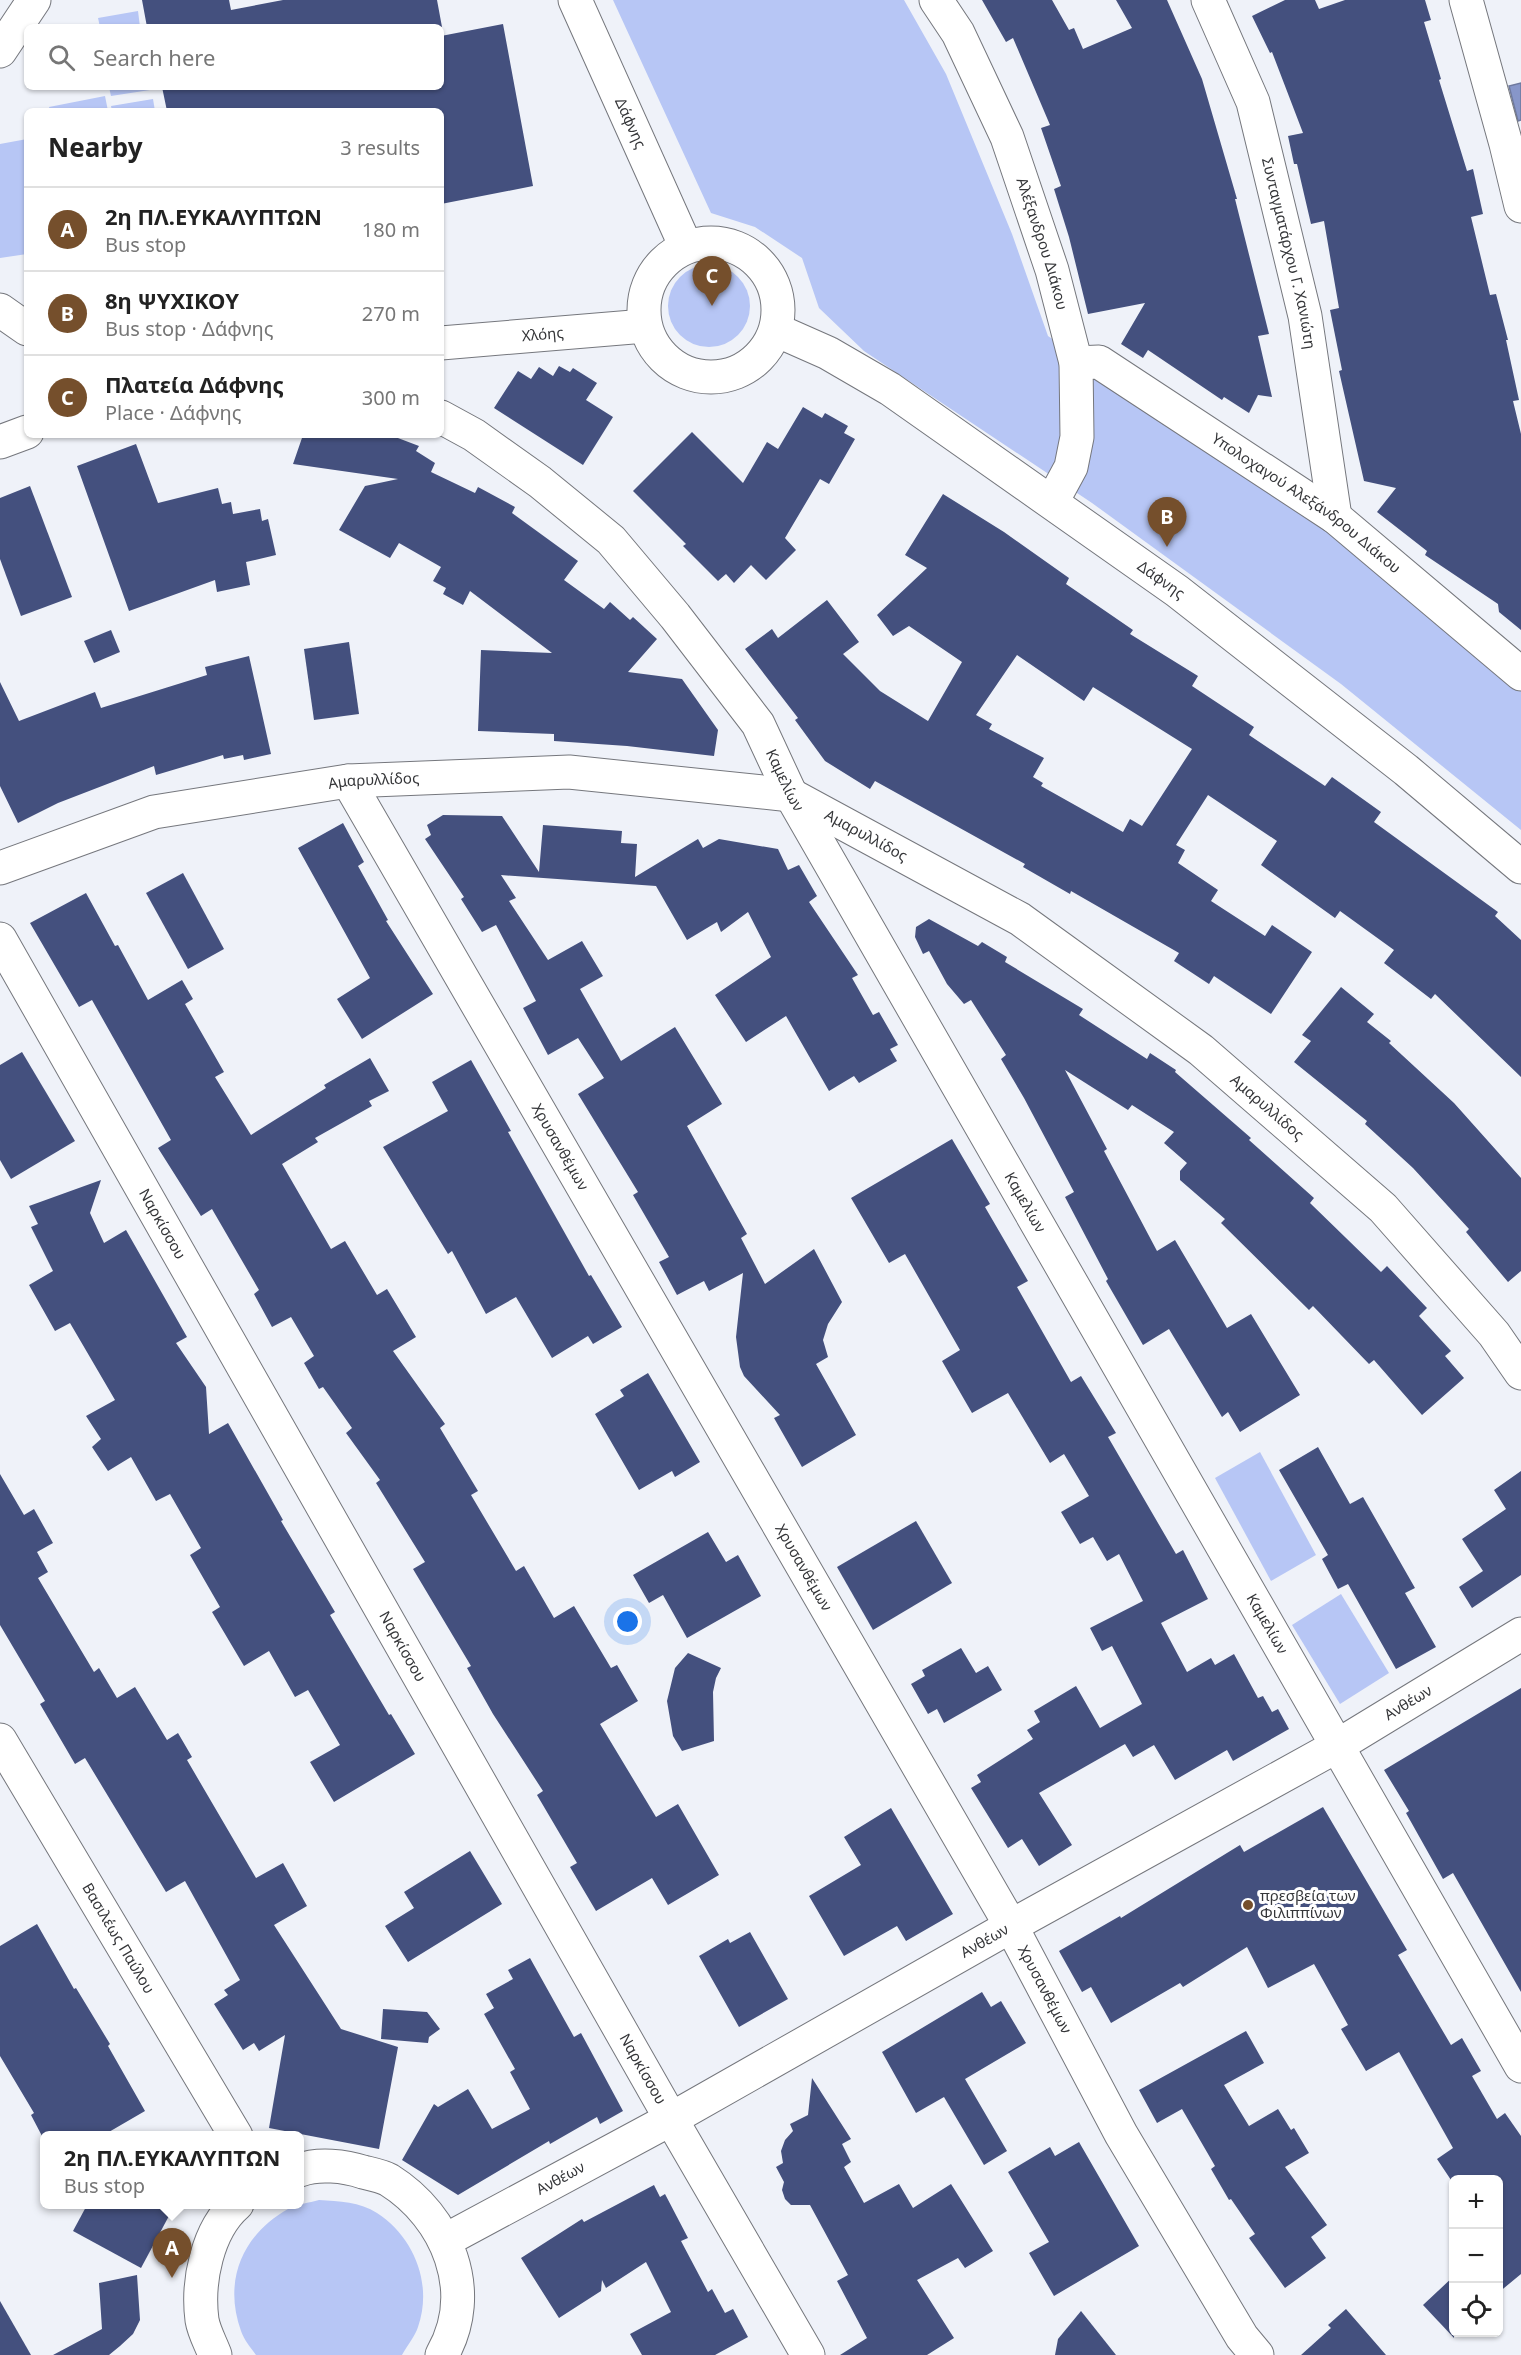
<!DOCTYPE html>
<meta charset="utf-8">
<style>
:root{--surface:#fff;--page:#f6f6f6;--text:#222;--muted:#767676;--line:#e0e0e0;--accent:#754f2c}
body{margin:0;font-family:"Noto Sans",sans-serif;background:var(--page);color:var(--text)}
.controls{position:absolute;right:18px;bottom:18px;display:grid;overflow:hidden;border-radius:9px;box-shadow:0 2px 4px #0004}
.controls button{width:54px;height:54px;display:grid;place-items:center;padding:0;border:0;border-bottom:2px solid var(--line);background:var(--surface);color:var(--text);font:30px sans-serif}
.you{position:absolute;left:628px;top:1622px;width:21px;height:21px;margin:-15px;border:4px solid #fff;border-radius:50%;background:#1a73e8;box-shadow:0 0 0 9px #1a73e833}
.badge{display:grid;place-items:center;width:39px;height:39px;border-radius:50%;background:var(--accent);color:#fff;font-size:20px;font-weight:700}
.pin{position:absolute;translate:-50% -50px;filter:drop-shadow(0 2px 3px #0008)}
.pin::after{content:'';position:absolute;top:32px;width:21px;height:18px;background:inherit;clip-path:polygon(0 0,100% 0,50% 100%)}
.popup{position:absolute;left:40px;top:2131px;width:264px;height:78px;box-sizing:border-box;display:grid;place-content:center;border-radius:9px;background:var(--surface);filter:drop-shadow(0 2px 4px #0005);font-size:20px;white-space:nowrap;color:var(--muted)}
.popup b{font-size:22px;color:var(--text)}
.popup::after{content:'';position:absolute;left:50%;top:100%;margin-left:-12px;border:12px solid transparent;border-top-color:var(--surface)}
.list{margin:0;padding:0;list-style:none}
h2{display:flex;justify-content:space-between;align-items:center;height:78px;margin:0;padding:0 24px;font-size:26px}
h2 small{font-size:20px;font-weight:400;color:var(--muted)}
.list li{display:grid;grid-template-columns:39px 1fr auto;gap:18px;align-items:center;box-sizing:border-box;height:84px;padding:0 24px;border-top:2px solid var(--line)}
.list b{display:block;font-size:22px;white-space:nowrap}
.list p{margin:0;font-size:20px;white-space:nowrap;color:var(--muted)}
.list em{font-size:20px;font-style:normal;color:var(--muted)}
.icon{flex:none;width:33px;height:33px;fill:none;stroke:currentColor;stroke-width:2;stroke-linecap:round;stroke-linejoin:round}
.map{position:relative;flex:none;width:1521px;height:2355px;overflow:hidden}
.search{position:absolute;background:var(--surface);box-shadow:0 2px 4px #0004;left:24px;top:24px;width:420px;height:66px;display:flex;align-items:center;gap:15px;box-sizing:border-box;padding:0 21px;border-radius:9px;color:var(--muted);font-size:22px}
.panel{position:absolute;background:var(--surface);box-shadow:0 2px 4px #0004;left:24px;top:108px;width:420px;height:330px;border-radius:9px}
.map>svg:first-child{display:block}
.green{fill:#b7c6f5}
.water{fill:#8796c9;stroke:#6e799e;stroke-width:1.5}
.building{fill:#44507e;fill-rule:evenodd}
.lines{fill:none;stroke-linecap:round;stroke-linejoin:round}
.street-casing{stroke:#75777d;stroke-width:35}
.secondary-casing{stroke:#75777d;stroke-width:35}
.street{stroke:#fff;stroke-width:33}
.secondary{stroke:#fff;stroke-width:33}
.poi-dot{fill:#754f2c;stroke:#fff;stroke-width:2}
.labels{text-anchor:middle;stroke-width:6;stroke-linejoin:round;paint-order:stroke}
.street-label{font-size:15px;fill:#353639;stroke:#fff}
.poi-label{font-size:15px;fill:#353639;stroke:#fff;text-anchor:start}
</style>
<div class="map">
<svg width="1521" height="2355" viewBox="0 0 1521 2355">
<rect width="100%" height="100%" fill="#eff2f9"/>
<g class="green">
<polygon points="613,0 904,0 946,74 1012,234 1048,336 1334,533 1521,691 1521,830 1341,684 1092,503 864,351 819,308 802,258 755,227 711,213"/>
<polygon points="138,11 140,27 100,27 98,18"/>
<polygon points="109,87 150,87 150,90 111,96"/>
<polygon points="105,96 108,111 50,111 49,107"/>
<polygon points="153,99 155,111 112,111 111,106"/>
<polygon points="27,139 27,254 0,258 0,144"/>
<circle cx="709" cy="306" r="41"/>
<polygon points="1260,1452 1316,1555 1271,1581 1215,1478"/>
<polygon points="1341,1594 1389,1673 1340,1704 1292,1625"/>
<path d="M319,2200c20,1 41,2 58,13 37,24 56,71 41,114 -3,9 -11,19 -16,28h-146c-5,-7 -12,-15 -15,-24 -18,-50 1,-96 47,-122 9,-5 21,-6 31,-9z"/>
</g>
<polygon class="water" points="1521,83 1521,120 1518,121 1509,86"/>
<g class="building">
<polygon points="142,0 229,0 231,10 283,0 437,0 442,27 147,27"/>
<polygon points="982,0 1052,0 1069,30 1074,28 1083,49 1132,28 1116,0 1167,0 1202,79 1237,199 1235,199 1269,334 1258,336 1272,397 1258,395 1249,413 1224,397 1222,400 1148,350 1143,358 1121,344 1145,303 1088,314 1069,237 1054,189 1061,186 1041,128 1050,125 1013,38 1006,42"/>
<polygon points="1285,0 1315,0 1319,9 1345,0 1425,0 1431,20 1424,22 1441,79 1439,80 1467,171 1473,169 1483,214 1471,217 1490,295 1496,294 1508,340 1506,340 1519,400 1513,401 1521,434 1521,630 1499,612 1498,604 1425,555 1427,551 1377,512 1396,488 1364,481 1339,371 1342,370 1330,310 1339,308 1324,221 1311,224 1297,164 1294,164 1288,136 1303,133 1272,52 1270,53 1252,16"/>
<polygon points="503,24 533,186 441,204 441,111 167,111 162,87 441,87 441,36"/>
<polygon points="559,366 570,372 573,368 597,383 586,400 613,417 583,465 494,408 518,371 531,379 539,367 553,376"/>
<polygon points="803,407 822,418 825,413 848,426 844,433 855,439 829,484 820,479 785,538 796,550 766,580 751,565 734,583 726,574 718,581 683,546 686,544 633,491 692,432 743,483 767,442 778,449"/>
<polygon points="303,435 390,435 419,446 416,451 435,463 431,472 475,493 478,487 515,507 512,513 578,561 564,580 604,609 610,602 630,620 633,617 657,639 628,672 682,679 718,730 714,756 627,746 554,741 554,734 478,731 481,650 552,653 470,591 463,605 443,594 446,588 433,581 441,567 399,543 390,558 339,530 365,486 398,479 293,464"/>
<polygon points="136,444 158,503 218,488 222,504 231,502 233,514 260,509 262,521 268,519 276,555 246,562 250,585 217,592 215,580 129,611 77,466"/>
<polygon points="30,486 72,597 21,616 0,559 0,498"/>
<path d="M943,494l61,38 65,46 -3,6 67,46 -3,4 68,42 -6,10 62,41 -5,8 76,51 7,-9 49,35 -7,10 124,90 -3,4 26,24v137l-86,-83 -4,5 -47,-36 10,-13 -54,-39 -5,7 -74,-53 16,-24 -69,-46 -32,50 9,5 -7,13 40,27 -7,11 54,35 7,-11 40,27 -41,62 -57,-38 -5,8 -35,-23 5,-8 -108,-62 -1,3 -47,-27 2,-3 -150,-83 -5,8 -45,-28 -30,-41 3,-2 -53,-69 27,-20 6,9 49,-38 32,42 -16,12 37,37 48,30 34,-59 -53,-36 -16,10 -16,-21 50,-47 -22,-13zM1017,655l67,46 9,-14 99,62 -50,77 -12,-7 -7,13 -82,-46 2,-3 -10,-6 11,-19 -55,-29 3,-5 -16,-9z"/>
<polygon points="111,630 120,652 94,663 84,641"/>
<polygon points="349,642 359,714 314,720 304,649"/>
<polygon points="249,656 271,754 244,760 243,755 224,759 223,755 156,775 154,766 58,803 18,823 0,786 0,682 19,721 95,692 101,708 207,675 205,667"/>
<polygon points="443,815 502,816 539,872 543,825 622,831 621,843 637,844 635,877 698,839 703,848 719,839 778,849 788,870 799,865 817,896 809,902 858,975 852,978 873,1015 879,1012 898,1045 890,1049 897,1061 859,1083 854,1076 829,1091 786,1016 746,1042 715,995 771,957 748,912 721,932 717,922 687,940 656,886 501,875 516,898 509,901 548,960 582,941 603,976 580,989 621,1061 675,1027 722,1104 687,1126 747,1234 741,1238 765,1284 814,1249 842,1302 828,1324 823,1340 828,1357 816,1364 856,1435 802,1467 774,1418 780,1415 744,1376 740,1367 736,1337 743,1273 709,1291 704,1281 677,1295 659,1262 669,1257 633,1195 638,1192 578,1094 604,1078 578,1038 548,1055 523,1008 536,1001 496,925 482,932 461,899 464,897 425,839 431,835 427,825"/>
<polygon points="343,823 364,862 358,866 388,920 386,921 433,994 362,1039 337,999 370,978 298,848"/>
<polygon points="183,873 224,949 188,969 146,893"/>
<polygon points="86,893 115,946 118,945 148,1000 182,980 193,999 185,1004 224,1072 215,1077 251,1135 326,1088 324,1085 370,1058 389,1091 369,1101 372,1106 315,1138 318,1142 282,1164 331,1249 345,1241 377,1295 387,1289 416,1337 393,1351 445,1424 440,1428 478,1491 471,1495 516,1571 524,1566 554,1618 574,1606 611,1668 617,1665 638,1701 600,1724 656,1817 678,1804 719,1875 668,1905 652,1878 596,1911 570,1867 577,1863 537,1795 543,1791 493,1714 467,1668 471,1666 413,1569 425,1562 376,1483 380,1480 346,1433 352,1428 323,1387 319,1389 304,1363 314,1356 291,1317 272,1327 254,1294 259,1290 212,1209 201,1216 158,1148 171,1140 92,1000 79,1007 30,923"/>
<polygon points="929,919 978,946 982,942 1007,957 1005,962 1083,1009 1079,1015 1147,1059 1150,1053 1176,1070 1175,1072 1251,1138 1249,1140 1314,1198 1310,1203 1381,1272 1387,1266 1427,1308 1419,1316 1451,1351 1445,1356 1464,1378 1422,1415 1374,1360 1369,1364 1313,1306 1309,1310 1221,1223 1225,1219 1180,1180 1180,1171 1187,1163 1164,1143 1174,1132 1132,1105 1128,1110 1065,1070 1107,1149 1104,1151 1157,1251 1175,1240 1227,1328 1251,1314 1300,1395 1240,1432 1228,1412 1222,1417 1169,1329 1143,1345 1106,1281 1108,1279 1065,1197 1074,1192 1024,1098 1001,1059 1006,1055 971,1000 964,1004 947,984 929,951 923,954 915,937 916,927"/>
<polygon points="1341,987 1374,1014 1367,1022 1391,1041 1389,1043 1454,1103 1521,1178 1521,1271 1508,1282 1466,1232 1469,1229 1413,1168 1365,1124 1367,1121 1294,1062 1311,1041 1302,1035"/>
<polygon points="22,1052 75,1141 11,1179 0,1160 0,1065"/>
<polygon points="471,1060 511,1131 508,1132 589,1276 591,1275 622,1327 593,1344 588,1336 552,1358 516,1297 486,1314 452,1251 448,1254 383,1147 448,1111 432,1082"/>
<polygon points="952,1139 990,1204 985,1207 1028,1281 1017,1287 1071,1382 1081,1376 1116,1433 1108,1437 1176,1554 1183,1550 1208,1599 1161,1623 1187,1672 1211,1658 1215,1665 1234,1654 1258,1698 1263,1696 1272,1712 1278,1709 1289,1729 1233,1761 1227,1750 1175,1780 1154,1745 1133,1757 1125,1744 1039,1793 1072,1845 1039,1866 1022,1839 1008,1848 971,1788 981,1782 977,1775 1033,1739 1027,1730 1040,1722 1034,1711 1076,1686 1100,1728 1142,1704 1112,1646 1102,1651 1090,1628 1143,1601 1119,1554 1107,1561 1093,1537 1080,1544 1061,1512 1089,1496 1064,1454 1050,1463 1008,1393 972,1413 942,1361 960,1350 905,1254 889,1263 851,1198"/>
<polygon points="101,1180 90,1213 104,1243 126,1230 187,1337 176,1343 206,1387 209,1434 228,1423 283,1520 281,1521 335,1612 330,1615 389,1715 391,1714 415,1754 334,1802 310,1762 340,1745 308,1690 295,1697 269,1651 244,1666 212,1612 220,1607 190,1555 201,1548 170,1494 156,1501 131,1457 108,1471 92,1447 101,1439 86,1416 115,1400 70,1323 55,1331 29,1285 53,1271 31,1227 38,1224 29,1206"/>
<polygon points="648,1373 700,1462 675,1477 672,1471 639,1490 595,1414 624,1396 620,1390"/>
<polygon points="1318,1447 1350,1504 1363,1497 1415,1588 1405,1593 1436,1647 1396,1669 1348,1584 1338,1589 1322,1559 1328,1555 1279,1470"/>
<polygon points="1521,1471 1521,1575 1472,1608 1459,1587 1483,1571 1462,1539 1506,1509 1494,1490"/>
<polygon points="0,1474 24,1515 34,1509 53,1543 37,1552 48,1572 38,1578 94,1672 99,1668 117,1698 135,1687 167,1740 178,1733 192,1757 187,1760 256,1878 283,1863 307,1906 274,1925 341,2029 398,2047 379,2149 269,2128 285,2035 259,2051 254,2043 243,2050 214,2004 228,1995 224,1990 240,1980 185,1881 166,1892 85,1758 75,1764 40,1704 45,1701 0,1625"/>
<polygon points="916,1521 952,1583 873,1630 837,1567"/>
<polygon points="708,1532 726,1562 738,1555 761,1596 687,1638 663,1595 649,1603 633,1575"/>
<polygon points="961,1648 976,1673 988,1666 1002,1690 944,1723 937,1709 928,1714 911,1684 925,1676 922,1670"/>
<polygon points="688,1653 721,1668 716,1678 713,1692 714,1741 682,1751 673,1736 667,1701 675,1668"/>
<polygon points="1521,1688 1521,1992 1453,1873 1443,1879 1406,1813 1409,1811 1384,1770"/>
<polygon points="1323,1807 1407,1950 1398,1955 1451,2045 1462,2038 1481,2071 1472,2076 1497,2119 1505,2113 1521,2136 1521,2274 1498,2293 1498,2180 1451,2180 1437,2159 1453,2148 1399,2052 1366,2071 1341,2029 1348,2025 1314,1964 1268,1988 1247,1947 1183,1987 1180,1983 1111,2023 1091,1987 1082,1992 1059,1951 1120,1916 1121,1918 1240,1845 1244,1852"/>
<polygon points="891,1808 953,1914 906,1941 897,1926 844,1956 809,1896 861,1865 844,1837"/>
<polygon points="470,1851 502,1904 408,1962 385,1926 414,1908 404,1892"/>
<polygon points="37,1924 74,1989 76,1988 110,2044 108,2046 145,2111 102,2136 42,2136 31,2115 34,2113 0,2056 0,1946"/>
<polygon points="750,1932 788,1999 739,2027 699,1956 728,1939 730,1943"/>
<polygon points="530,1958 574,2037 581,2033 623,2111 600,2124 597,2117 550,2144 549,2141 458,2195 402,2160 434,2104 438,2107 468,2089 492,2129 530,2109 510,2072 515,2069 484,2014 494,2008 486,1994 513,1979 508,1970"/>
<polygon points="982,1992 991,2007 1001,2001 1026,2043 965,2079 1007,2151 984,2165 944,2097 916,2113 882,2052"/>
<polygon points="383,2009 427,2012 440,2029 429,2037 428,2043 381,2039"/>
<polygon points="1246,2031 1264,2063 1224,2085 1249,2126 1278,2109 1291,2130 1294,2128 1309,2153 1285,2167 1327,2225 1311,2237 1326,2258 1285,2288 1249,2238 1255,2234 1231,2199 1229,2200 1211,2169 1215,2166 1182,2109 1157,2123 1139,2090"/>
<polygon points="812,2078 851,2139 842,2144 851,2162 844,2167 864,2203 899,2184 913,2208 951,2184 993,2251 965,2268 958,2258 917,2280 954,2338 927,2355 840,2355 867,2338 837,2281 848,2275 810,2205 791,2205 785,2199 782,2190 784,2182 776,2167 783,2163 781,2151 785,2140 793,2131 790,2124 808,2115"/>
<polygon points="1079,2142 1139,2246 1054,2296 1029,2253 1049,2242 1008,2172 1050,2147 1055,2156"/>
<polygon points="654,2185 660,2197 665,2194 688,2238 681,2241 708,2292 712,2289 725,2313 733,2309 748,2337 715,2355 642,2355 630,2334 671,2312 646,2262 606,2288 602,2280 601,2291 559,2318 521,2258 582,2219 584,2222"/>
<polygon points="87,2205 153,2205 170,2214 141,2268 73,2231"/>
<polygon points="137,2275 140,2320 133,2334 120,2346 109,2355 53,2355 102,2329 99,2283"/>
<polygon points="1454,2276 1454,2338 1423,2305"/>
<polygon points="0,2301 31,2355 0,2355"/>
<polygon points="1346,2309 1386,2355 1301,2355 1331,2328 1328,2325"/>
<polygon points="1081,2311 1116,2355 1055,2355 1058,2339"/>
</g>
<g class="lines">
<defs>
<g id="street">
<path id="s1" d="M936,0l22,33 49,104 45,133 24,93 1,74 -6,30 -19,35"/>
<path id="s2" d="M1208,0l45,102 52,214 30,201"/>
<polyline points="1466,0 1506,144 1521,206"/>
<polyline points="0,51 34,0"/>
<polyline points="0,310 27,329"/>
<path id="s3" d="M1076,363l23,-1 236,155 186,157"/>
<path id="s4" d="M441,417l33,18 66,47 71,58 64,76 83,108 33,71 730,1271"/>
<path id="s5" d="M348,781l663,1145 110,208 121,203 15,18"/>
<path id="s6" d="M0,868l154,-56 194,-31 221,-9 222,23 229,124 181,131 182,158 111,126 27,39"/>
<path id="s7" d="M0,939l671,1180 137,236"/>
<path id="s8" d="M446,2240l225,-121 340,-193 326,-180 184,-112"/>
</g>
<g id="secondary">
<path id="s9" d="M575,0l111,247"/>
<circle cx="711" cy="310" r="67"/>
<path id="s10" d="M776,330l52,23 62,36 287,202 229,179 115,97"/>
<path id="s11" d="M441,343l204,-17"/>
<polyline points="0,442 27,432"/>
<path id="s12" d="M0,1740l236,396"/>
<path d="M300,2170c18,-7 45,-4 63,2 8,2 19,4 26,8 59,37 89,112 53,175"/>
<path d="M215,2355c-4,-11 -11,-23 -13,-35 -5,-38 5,-90 35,-116"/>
</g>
</defs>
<use href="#street" class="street-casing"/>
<use href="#secondary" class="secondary-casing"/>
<use href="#street" class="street"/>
<use href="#secondary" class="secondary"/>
</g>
<circle class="poi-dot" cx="1248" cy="1905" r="6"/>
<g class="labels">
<g class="street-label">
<text dy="5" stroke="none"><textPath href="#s9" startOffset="135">Δάφνης</textPath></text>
<text dy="5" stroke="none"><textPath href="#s1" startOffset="267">Αλέξανδρου Διάκου</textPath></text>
<text dy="5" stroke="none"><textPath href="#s2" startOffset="267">Συνταγματάρχου Γ. Χανιώτη</textPath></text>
<text dy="5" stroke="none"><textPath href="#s11" startOffset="102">Χλόης</textPath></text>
<text dy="5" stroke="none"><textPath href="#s3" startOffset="274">Υπολοχαγού Αλεξάνδρου Διάκου</textPath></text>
<text dy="5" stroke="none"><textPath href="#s10" startOffset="460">Δάφνης</textPath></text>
<text dy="5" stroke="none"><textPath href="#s6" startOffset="386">Αμαρυλλίδος</textPath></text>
<text dy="5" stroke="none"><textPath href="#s4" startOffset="508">Καμελίων</textPath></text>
<text dy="5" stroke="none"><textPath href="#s6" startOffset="890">Αμαρυλλίδος</textPath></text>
<text dy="5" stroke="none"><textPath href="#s6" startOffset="1376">Αμαρυλλίδος</textPath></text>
<text dy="5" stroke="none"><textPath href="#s5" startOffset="423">Χρυσανθέμων</textPath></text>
<text dy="5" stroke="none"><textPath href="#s4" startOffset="994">Καμελίων</textPath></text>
<text dy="5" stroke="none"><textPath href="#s7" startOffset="328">Ναρκίσσου</textPath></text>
<text dy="5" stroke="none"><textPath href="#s5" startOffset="909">Χρυσανθέμων</textPath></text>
<text dy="5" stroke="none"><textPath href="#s4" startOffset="1480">Καμελίων</textPath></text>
<text dy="5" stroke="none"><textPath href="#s7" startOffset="814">Ναρκίσσου</textPath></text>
<text dy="5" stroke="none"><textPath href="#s8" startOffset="1102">Ανθέων</textPath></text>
<text dy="5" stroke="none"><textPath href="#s12" startOffset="231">Βασιλέως Παύλου</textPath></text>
<text dy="5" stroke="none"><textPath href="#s8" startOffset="616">Ανθέων</textPath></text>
<text dy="5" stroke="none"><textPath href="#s5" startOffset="1395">Χρυσανθέμων</textPath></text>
<text dy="5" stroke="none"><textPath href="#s7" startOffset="1300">Ναρκίσσου</textPath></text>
<text dy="5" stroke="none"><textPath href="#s8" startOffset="130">Ανθέων</textPath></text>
</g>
<g class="poi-label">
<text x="1260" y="1901">πρεσβεία των<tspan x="1260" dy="17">Φιλιππίνων</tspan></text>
</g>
</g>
</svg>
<div class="controls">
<button>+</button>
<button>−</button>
<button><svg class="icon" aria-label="locate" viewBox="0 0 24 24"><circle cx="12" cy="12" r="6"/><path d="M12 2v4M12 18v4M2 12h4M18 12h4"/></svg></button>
</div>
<div class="you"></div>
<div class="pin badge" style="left:172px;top:2278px">A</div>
<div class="popup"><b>2η ΠΛ.ΕΥΚΑΛΥΠΤΩΝ</b>Bus stop</div>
<div class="pin badge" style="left:1167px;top:547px">B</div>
<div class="pin badge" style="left:712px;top:306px">C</div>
<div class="search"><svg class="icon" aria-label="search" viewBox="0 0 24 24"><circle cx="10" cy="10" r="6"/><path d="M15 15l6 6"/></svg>Search here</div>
<section class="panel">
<h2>Nearby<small>3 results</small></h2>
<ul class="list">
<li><span class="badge">A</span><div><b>2η ΠΛ.ΕΥΚΑΛΥΠΤΩΝ</b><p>Bus stop</p></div><em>180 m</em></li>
<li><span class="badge">B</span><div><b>8η ΨΥΧΙΚΟΥ</b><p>Bus stop · Δάφνης</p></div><em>270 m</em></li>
<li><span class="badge">C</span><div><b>Πλατεία Δάφνης</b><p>Place · Δάφνης</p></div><em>300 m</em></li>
</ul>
</section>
</div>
